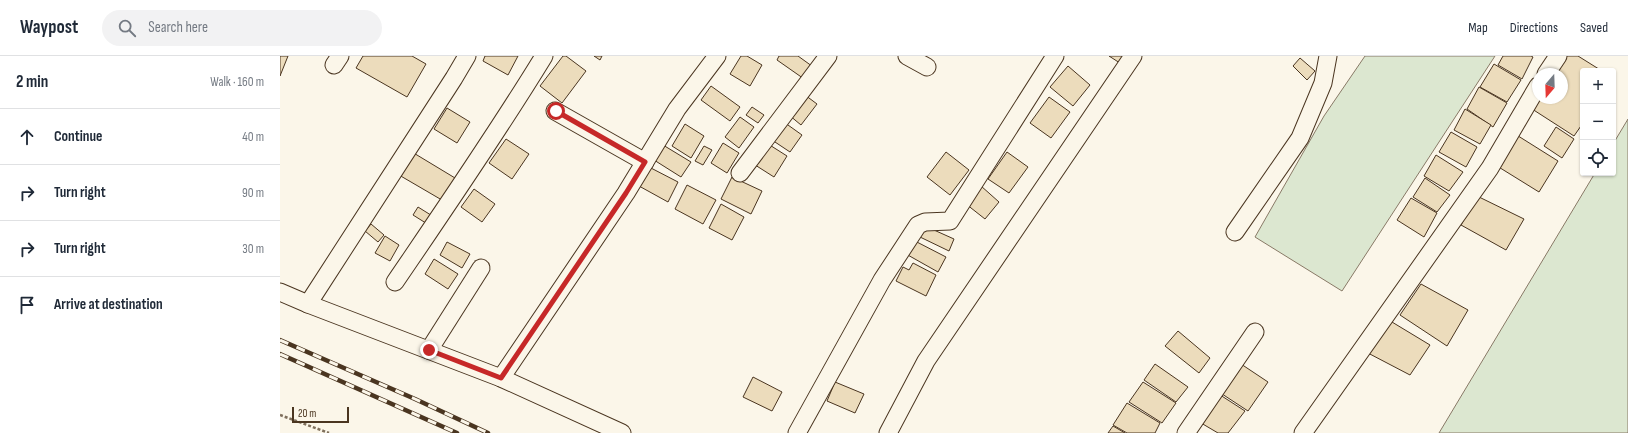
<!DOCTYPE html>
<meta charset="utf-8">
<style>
:root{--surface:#fff;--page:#f2f2f3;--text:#1f2937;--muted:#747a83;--line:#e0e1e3}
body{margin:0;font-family:"Sofia Sans Condensed",sans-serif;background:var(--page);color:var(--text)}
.controls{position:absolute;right:12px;top:12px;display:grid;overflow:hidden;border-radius:4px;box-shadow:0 1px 3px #0004}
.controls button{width:36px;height:36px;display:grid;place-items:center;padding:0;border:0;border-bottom:1px solid var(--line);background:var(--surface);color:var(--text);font:20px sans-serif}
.compass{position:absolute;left:1252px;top:12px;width:36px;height:36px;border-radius:50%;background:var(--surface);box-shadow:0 1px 3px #0004;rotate:199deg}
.scale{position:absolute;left:12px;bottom:10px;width:57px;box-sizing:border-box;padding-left:4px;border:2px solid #4a3520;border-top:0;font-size:11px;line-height:14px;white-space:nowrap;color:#4a3520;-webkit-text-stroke:3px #fbf6e9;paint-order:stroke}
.stop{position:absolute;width:12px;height:12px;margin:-9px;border:3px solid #c62828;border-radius:50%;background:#fff}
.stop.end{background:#c62828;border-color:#fff;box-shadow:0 1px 4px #0008}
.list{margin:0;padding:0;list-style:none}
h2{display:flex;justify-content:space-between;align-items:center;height:52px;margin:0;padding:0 16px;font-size:17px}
h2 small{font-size:13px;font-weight:400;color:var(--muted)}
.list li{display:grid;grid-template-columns:26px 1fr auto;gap:12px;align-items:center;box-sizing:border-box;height:56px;padding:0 16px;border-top:1px solid var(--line)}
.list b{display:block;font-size:15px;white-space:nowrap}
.list em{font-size:13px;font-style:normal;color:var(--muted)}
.icon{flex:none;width:22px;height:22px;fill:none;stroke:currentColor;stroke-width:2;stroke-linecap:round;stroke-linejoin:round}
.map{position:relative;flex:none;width:1348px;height:377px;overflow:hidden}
header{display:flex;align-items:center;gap:24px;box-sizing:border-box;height:56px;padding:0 20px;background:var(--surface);border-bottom:1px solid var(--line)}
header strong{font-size:19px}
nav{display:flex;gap:22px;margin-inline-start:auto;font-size:14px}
.search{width:280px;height:36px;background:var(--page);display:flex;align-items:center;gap:10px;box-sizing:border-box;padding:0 14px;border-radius:22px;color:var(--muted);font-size:15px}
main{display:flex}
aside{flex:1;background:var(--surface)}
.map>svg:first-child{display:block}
.green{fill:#dce7d0;stroke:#887966}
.building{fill:#ecdcbc;stroke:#4a3520}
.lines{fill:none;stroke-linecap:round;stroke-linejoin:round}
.street-casing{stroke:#4a3520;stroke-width:19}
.path{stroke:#7f6f5c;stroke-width:2.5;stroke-dasharray:3 2;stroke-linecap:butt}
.street{stroke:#fbf6e9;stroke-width:17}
.rail-casing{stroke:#4a3520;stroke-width:4.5}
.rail{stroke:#fbf6e9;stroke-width:3;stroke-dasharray:9;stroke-linecap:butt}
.route{stroke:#c62828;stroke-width:5}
</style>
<header>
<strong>Waypost</strong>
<div class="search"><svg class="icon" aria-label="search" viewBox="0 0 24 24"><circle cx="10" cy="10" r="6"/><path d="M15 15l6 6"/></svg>Search here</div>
<nav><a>Map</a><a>Directions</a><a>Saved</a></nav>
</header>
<main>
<aside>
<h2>2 min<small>Walk · 160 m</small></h2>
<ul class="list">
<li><svg class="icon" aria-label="ahead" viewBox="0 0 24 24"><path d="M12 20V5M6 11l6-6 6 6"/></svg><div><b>Continue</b></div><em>40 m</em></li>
<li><svg class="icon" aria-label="right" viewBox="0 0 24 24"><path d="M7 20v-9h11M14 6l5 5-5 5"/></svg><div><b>Turn right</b></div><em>90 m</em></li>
<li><svg class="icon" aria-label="right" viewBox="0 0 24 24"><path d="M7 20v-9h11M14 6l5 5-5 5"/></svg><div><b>Turn right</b></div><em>30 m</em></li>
<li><svg class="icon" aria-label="arrive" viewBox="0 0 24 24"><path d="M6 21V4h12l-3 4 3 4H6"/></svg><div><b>Arrive at destination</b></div></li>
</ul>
</aside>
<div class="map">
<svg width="1348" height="377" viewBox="0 0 1348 377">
<rect width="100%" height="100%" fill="#fbf6e9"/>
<g class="green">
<polygon points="1085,0 1215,0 1062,235 975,181 1044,60"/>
<polygon points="1348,63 1348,377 1159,377 1315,117 1333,117 1333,88"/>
</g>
<g class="building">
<polygon points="0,0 8,0 0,20"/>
<polygon points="83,0 132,0 146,8 127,41 76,12"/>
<polygon points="205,0 238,0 228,19 203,5"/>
<polygon points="283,0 286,0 306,15 282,47 260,30"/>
<polygon points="314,0 322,0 320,4"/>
<polygon points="461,0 467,0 482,9 470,30 450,18"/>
<polygon points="499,0 518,0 536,13 527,25 497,4"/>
<polygon points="829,0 849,0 843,9"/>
<polygon points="1223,0 1251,0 1253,1 1242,23 1218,9"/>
<polygon points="1281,0 1298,0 1322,15 1303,15 1303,67 1294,80 1249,51 1258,42 1282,42 1282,18 1270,18"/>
<polygon points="1020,2 1035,15 1027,24 1013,10"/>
<polygon points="1214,8 1241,24 1227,46 1200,31"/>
<polygon points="788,10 810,29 793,50 770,31"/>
<polygon points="431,30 460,51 450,65 421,44"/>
<polygon points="1199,31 1227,47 1213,71 1187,53"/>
<polygon points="525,39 537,48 521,69 509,59"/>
<polygon points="769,41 790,56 771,82 750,67"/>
<polygon points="472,51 484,59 478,67 466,59"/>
<polygon points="167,52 190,66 177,87 154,73"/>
<polygon points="1185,53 1211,69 1200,88 1174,74"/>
<polygon points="460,61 474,71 459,92 445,81"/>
<polygon points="501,64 522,79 510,96 489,82"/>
<polygon points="405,68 424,80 411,102 392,90"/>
<polygon points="1276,71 1294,83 1282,102 1264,90"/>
<polygon points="1171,76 1197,91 1186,111 1159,96"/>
<polygon points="1235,78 1278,105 1259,136 1217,110"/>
<polygon points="226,83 249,98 232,123 209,107"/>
<polygon points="485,86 507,100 494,121 472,107"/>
<polygon points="443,87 459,97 447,117 431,107"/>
<polygon points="383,89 411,106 401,121 374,104"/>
<polygon points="424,90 432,94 423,109 415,105"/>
<polygon points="132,96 180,125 167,147 119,119"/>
<polygon points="666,96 689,114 670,139 647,121"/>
<polygon points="727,96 748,111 729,137 708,123"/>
<polygon points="1156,99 1183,116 1169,135 1144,120"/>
<polygon points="369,111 398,126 388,146 359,130"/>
<polygon points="452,121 482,135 471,158 441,143"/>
<polygon points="1145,122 1170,139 1157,156 1133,141"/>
<polygon points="407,129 436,144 423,168 395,153"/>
<polygon points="701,130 719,146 705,163 686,148"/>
<polygon points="194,133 215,148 202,166 181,151"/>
<polygon points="1197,140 1244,163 1226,194 1181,169"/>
<polygon points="1131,142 1157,157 1144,181 1117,164"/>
<polygon points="441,148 464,161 452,184 429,172"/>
<polygon points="138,151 154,161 149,169 133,159"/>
<polygon points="91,168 104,179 98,186 85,175"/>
<polygon points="645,170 674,183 669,195 640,181"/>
<polygon points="105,180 119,189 110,205 95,197"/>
<polygon points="633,184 666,201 658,216 626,198"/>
<polygon points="167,186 190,198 182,212 160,199"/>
<polygon points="154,203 178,218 168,233 145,218"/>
<polygon points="633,207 656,219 646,240 616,225 623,211 629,214"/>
<polygon points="1141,228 1188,254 1167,290 1120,259"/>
<polygon points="1107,263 1150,289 1130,319 1086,296"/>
<polygon points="898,275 930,302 919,317 885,290"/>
<polygon points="955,304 988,326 968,355 936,334"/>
<polygon points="875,308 908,331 896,346 864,324"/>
<polygon points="473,321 502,336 492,355 463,341"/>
<polygon points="555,326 584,338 575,357 547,345"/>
<polygon points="863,326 896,347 882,367 849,346"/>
<polygon points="934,335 965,355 948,377 938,377 916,364"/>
<polygon points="847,347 880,367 875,377 847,377 833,369"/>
<polygon points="833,370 845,377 828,377"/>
</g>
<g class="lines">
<defs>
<g id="street">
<polyline points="627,0 647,11"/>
<polyline points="54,9 60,0"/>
<polyline points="1266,18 1278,0"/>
<polyline points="275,55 365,106"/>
<polyline points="460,117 548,0"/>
<polyline points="955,176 1020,82 1043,27 1048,0"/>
<path d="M115,226c51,-75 102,-149 149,-226"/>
<polyline points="0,236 28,248 221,322 342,377"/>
<polyline points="28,248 174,22 187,0"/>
<polyline points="149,294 201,212"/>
<polyline points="221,322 346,137 397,53 437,0"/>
<polyline points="517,377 602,224 638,169 645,166 670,165 775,0"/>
<polyline points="608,377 646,305 853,0"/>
<polyline points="906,377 975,276"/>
<polyline points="1023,377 1210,112 1258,30"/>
</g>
</defs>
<use href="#street" class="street-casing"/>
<polyline class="path" points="0,359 49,377"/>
<use href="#street" class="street"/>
<defs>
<g id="rail">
<polyline points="0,284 135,343 208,377"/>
<polyline points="0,298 177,377"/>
</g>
</defs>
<use href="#rail" class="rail-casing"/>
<use href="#rail" class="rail"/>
</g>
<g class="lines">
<polyline class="route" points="149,294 221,322 346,137 365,106 276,55"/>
</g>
</svg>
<div class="controls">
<button>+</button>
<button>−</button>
<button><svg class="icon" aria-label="locate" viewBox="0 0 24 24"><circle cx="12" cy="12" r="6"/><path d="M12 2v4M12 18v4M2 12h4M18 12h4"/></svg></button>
</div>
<svg class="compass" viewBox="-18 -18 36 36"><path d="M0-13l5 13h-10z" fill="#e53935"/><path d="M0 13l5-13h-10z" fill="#747a83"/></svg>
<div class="scale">20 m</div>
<div class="stop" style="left:276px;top:55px"></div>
<div class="stop end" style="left:149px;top:294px"></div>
</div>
</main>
